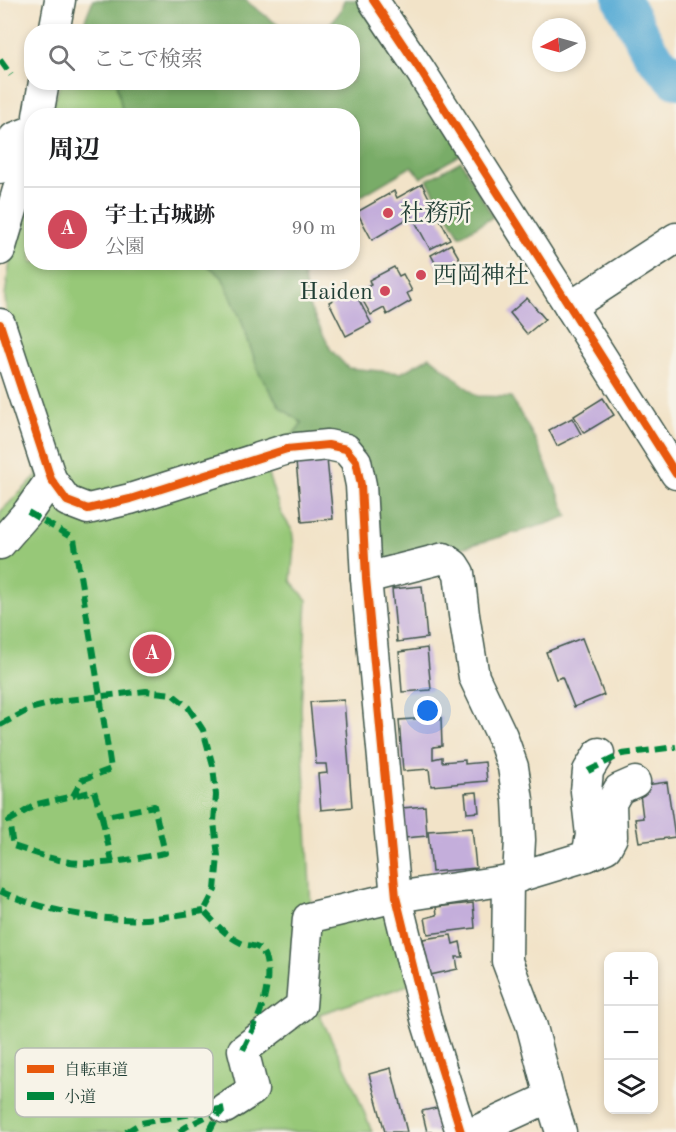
<!DOCTYPE html>
<html lang="ja">
<meta charset="utf-8">
<style>
:root{--surface:#fff;--page:#f2f2f2;--text:#202124;--muted:#757577;--line:#e0e0e0;--accent:#d1495b}
body{margin:0;font-family:"Old Standard TT","Noto Serif JP",serif;background:var(--page);color:var(--text)}
.controls{position:absolute;right:18px;bottom:18px;display:grid;overflow:hidden;border-radius:12px;box-shadow:0 3px 9px #0003}
.controls button{width:54px;height:54px;display:grid;place-items:center;padding:0;border:0;border-bottom:2px solid var(--line);background:var(--surface);color:var(--text);font:30px sans-serif}
.compass{position:absolute;left:532px;top:18px;width:54px;height:54px;border-radius:50%;background:var(--surface);box-shadow:0 3px 9px #0003;rotate:264deg}
.you{position:absolute;left:428px;top:711px;width:21px;height:21px;margin:-15px;border:4px solid #fff;border-radius:50%;background:#1a73e8;box-shadow:0 0 0 9px #1a73e833}
.badge{display:grid;place-items:center;width:39px;height:39px;border-radius:50%;background:var(--accent);color:#fff;font-size:20px;font-weight:700}
.pin{position:absolute;translate:-50% -50%;border:3px solid #fff;box-shadow:0 2px 6px #0006}
.list{margin:0;padding:0;list-style:none}
h2{display:flex;justify-content:space-between;align-items:center;height:78px;margin:0;padding:0 24px;font-size:26px}
h2 small{font-size:20px;font-weight:400;color:var(--muted)}
.list li{display:grid;grid-template-columns:39px 1fr auto;gap:18px;align-items:center;box-sizing:border-box;height:84px;padding:0 24px;border-top:2px solid var(--line)}
.list b{display:block;font-size:22px;white-space:nowrap}
.list p{margin:0;font-size:20px;white-space:nowrap;color:var(--muted)}
.list em{font-size:20px;font-style:normal;color:var(--muted)}
.icon{flex:none;width:33px;height:33px;fill:none;stroke:currentColor;stroke-width:2;stroke-linecap:round;stroke-linejoin:round}
.map{position:relative;flex:none;width:676px;height:1132px;overflow:hidden}
.search{position:absolute;background:var(--surface);box-shadow:0 3px 9px #0003;left:24px;top:24px;width:336px;height:66px;display:flex;align-items:center;gap:15px;box-sizing:border-box;padding:0 21px;border-radius:24px;color:var(--muted);font-size:22px}
.panel{position:absolute;background:var(--surface);box-shadow:0 3px 9px #0003;left:24px;top:108px;width:336px;height:162px;border-radius:24px}
.map>svg:first-child{display:block}
.green{fill:#97c878;stroke:#5b8256;stroke-width:1.5}
.forest{fill:#79ac68;stroke:#4c744e;stroke-width:1.5}
.lines{fill:none;stroke-linecap:round;stroke-linejoin:round}
.river{stroke:#59acd5;stroke-width:38}
.building{fill:#c4aedb}
.minor-casing{stroke:#3f564a;stroke-width:33}
.minor{stroke:#fff;stroke-width:30}
.quiet{stroke:#00873e;stroke-width:6;stroke-dasharray:12 6;stroke-linecap:butt}
.cycleway-casing{stroke:#f7f3e8;stroke-width:11}
.cycleway{stroke:#e8590c;stroke-width:8}
.poi-dot{fill:#d1495b;stroke:#f7f3e8;stroke-width:2}
.labels{text-anchor:middle;stroke-width:5;stroke-linejoin:round;paint-order:stroke}
.poi-label{font-size:24px;fill:#1f3d34;stroke:#f7f3e8;text-anchor:start}
.key{fill:#f7f3e8;stroke:#b6bcb2;stroke-width:1.5}
.key-label{font-size:16px;fill:#1f3d34}
</style>
<div class="map">
<svg width="676" height="1132" viewBox="0 0 676 1132">
<rect width="100%" height="100%" fill="#f7f3e8"/>
<filter id="ink" filterUnits="userSpaceOnUse"><feTurbulence type="fractalNoise" baseFrequency=".0167" numOctaves="2"/><feDisplacementMap in="SourceGraphic" scale="12" xChannelSelector="R" yChannelSelector="G"/><feConvolveMatrix kernelMatrix="1 2 1 2 8 2 1 2 1" color-interpolation-filters="sRGB"/></filter>
<filter id="wash" filterUnits="userSpaceOnUse"><feTurbulence type="fractalNoise" baseFrequency=".008" numOctaves="4" result="noise"/><feDisplacementMap in="SourceGraphic" scale="24" xChannelSelector="R" yChannelSelector="G"/><feGaussianBlur stdDeviation="1.35" result="paint"/><feColorMatrix in="noise" values="0 0 0 0 0 0 0 0 0 0 0 0 0 0 0 0 0 1.4 0 .05"/><feComposite in="paint" operator="in"/></filter>
<g filter="url(#wash)">
<rect width="100%" height="100%" fill="#f2e3c8"/>
<g class="green">
<polygon points="60,83 117,83 123,115 51,116"/>
<polygon points="31,188 32,262 205,263 222,277 241,319 259,373 280,407 302,423 266,469 281,513 292,530 294,545 291,581 307,600 301,708 311,908 390,896 409,985 319,1014 351,1079 372,1132 0,1132 0,512 37,476 7,318 5,296 11,255"/>
</g>
<g class="forest">
<polygon points="93,0 246,0 250,4 286,31 71,31 82,27"/>
<polygon points="344,0 364,0 463,153 421,178 412,166 353,201 352,116 123,115 117,83 352,82 352,32 324,31 340,12"/>
<polygon points="461,161 493,217 460,236 427,180"/>
<polygon points="205,263 301,263 309,306 331,350 348,368 401,373 430,357 477,396 511,397 535,439 568,516 546,524 394,567 378,558 364,454 286,444 302,423 280,407 259,373 241,319 222,277"/>
</g>
<g class="lines">
<polyline class="river" points="622,0 651,53 676,80"/>
</g>
<g id="blocks">
<g class="building">
<polygon points="422,184 450,239 430,249 412,216 372,240 357,212 394,191 397,198"/>
<polygon points="451,244 465,268 444,279 431,255"/>
<polygon points="394,267 399,276 403,274 412,291 407,293 411,301 387,315 384,308 371,315 358,292 371,285 369,280"/>
<polygon points="353,289 371,323 346,336 329,302"/>
<polygon points="527,298 545,319 527,334 510,313"/>
<polygon points="603,398 614,415 584,433 574,416"/>
<polygon points="572,418 581,434 557,446 549,430"/>
<polygon points="327,459 333,519 302,522 296,462"/>
<polygon points="422,586 427,638 397,642 392,589"/>
<polygon points="582,638 604,695 574,707 562,677 556,679 546,652"/>
<polygon points="427,648 431,690 402,692 399,652"/>
<polygon points="344,700 352,807 321,810 318,774 327,773 326,764 316,764 310,702"/>
<polygon points="441,717 442,746 433,747 433,759 442,757 442,762 465,760 465,764 485,762 487,781 431,786 429,769 403,771 399,720"/>
<polygon points="667,782 675,837 639,842 635,819 643,818 639,786"/>
<polygon points="477,792 479,812 467,813 465,793"/>
<polygon points="425,806 427,836 404,838 402,808"/>
<polygon points="472,828 476,868 432,872 428,831"/>
<polygon points="473,903 475,928 428,934 425,918 437,915 436,907"/>
<polygon points="451,935 453,944 460,942 463,957 456,957 458,969 430,975 423,939"/>
<polygon points="391,1068 407,1132 385,1132 369,1074"/>
<polygon points="441,1107 448,1132 427,1132 422,1111"/>
</g>
</g>
</g>
<g filter="url(#ink)">
<use href="#blocks" fill-opacity="0" stroke="#3f564a" stroke-width="1.5"/>
<g class="lines">
<defs>
<g id="minor">
<polyline points="373,0 420,70 676,474"/>
<polyline points="54,32 60,0"/>
<polyline points="38,116 44,82"/>
<polyline points="0,168 14,138 32,131"/>
<polyline points="0,250 32,143"/>
<polyline points="570,307 676,238"/>
<polyline points="0,324 51,479 67,501 88,509 130,499 287,449 328,445 346,449 356,461 361,485 366,578 396,897 427,1023 461,1132"/>
<polyline points="0,544 28,512 51,479"/>
<polyline points="366,578 444,558 454,565 459,573 464,615 474,677 502,736 513,767 518,800 520,840 518,877"/>
<polyline points="587,856 591,835 586,791 588,771 599,753"/>
<polyline points="508,880 587,856 606,848 612,837 611,803 619,789 635,782"/>
<polyline points="225,1108 253,1090 243,1050 301,1006 308,918 396,897 508,880 507,961 532,1027 550,1097"/>
<polyline points="474,1132 550,1097 561,1132"/>
</g>
</defs>
<use href="#minor" class="minor-casing"/>
<use href="#minor" class="minor"/>
<g class="quiet">
<polyline points="0,60 11,75"/>
<path d="M28,512l46,27 26,157 11,73 -29,11 -9,16 -36,8 -28,17 4,25c22,7 45,16 68,17 28,2 56,-5 84,-10l-11,-47 -52,11 -8,-26 -21,5"/>
<path d="M0,725l30,-16 29,-8 87,-10 26,3 16,13 15,23 10,36 3,29 -2,27 4,34 -3,34 -11,21c11,12 23,26 39,33 6,2 12,1 17,5 5,5 6,10 7,17 3,31 -11,57 -24,84"/>
<polyline points="588,771 622,754 676,747"/>
<polyline points="102,817 112,862"/>
<path d="M0,891c35,17 82,26 121,28 28,2 56,-4 83,-8"/>
<polyline points="126,1132 141,1123 225,1108"/>
<polyline points="179,1132 186,1127 211,1114"/>
<polyline points="209,1132 217,1117 223,1110"/>
</g>
<defs>
<g id="cycleway">
<polyline points="373,0 420,70 676,474"/>
<polyline points="0,324 51,479 67,501 88,509 130,499 287,449 328,445 346,449 356,461 361,485 366,578 396,897 427,1023 461,1132"/>
</g>
</defs>
<use href="#cycleway" class="cycleway-casing"/>
<use href="#cycleway" class="cycleway"/>
</g>
</g>
<g class="poi-dot">
<circle cx="388" cy="213" r="6"/>
<circle cx="421" cy="275" r="6"/>
<circle cx="385" cy="291" r="6"/>
</g>
<g class="labels">
<g class="poi-label">
<text x="400" y="221">社務所</text>
<text x="433" y="283">西岡神社</text>
<text x="373" y="299" text-anchor="end">Haiden</text>
</g>
</g>
<rect x="15" y="1048" width="198" height="69" rx="9" class="key"/>
<rect x="27" y="1065" width="27" height="8" fill="#e8590c"/>
<rect x="27" y="1092" width="27" height="8" fill="#00873e"/>
<g class="key-label">
<text x="64" y="1075">自転車道</text>
<text x="64" y="1102">小道</text>
</g>
</svg>
<div class="controls">
<button>+</button>
<button>−</button>
<button><svg class="icon" aria-label="layers" viewBox="0 0 24 24"><path d="M12 4l9 5-9 5-9-5zM3 14l9 5 9-5"/></svg></button>
</div>
<svg class="compass" viewBox="-18 -18 36 36"><path d="M0-13l5 13h-10z" fill="#e53935"/><path d="M0 13l5-13h-10z" fill="#757577"/></svg>
<div class="you"></div>
<div class="pin badge" style="left:152px;top:654px">A</div>
<div class="search"><svg class="icon" aria-label="search" viewBox="0 0 24 24"><circle cx="10" cy="10" r="6"/><path d="M15 15l6 6"/></svg>ここで検索</div>
<section class="panel">
<h2>周辺<small></small></h2>
<ul class="list">
<li><span class="badge">A</span><div><b>宇土古城跡</b><p>公園</p></div><em>90 m</em></li>
</ul>
</section>
</div>
